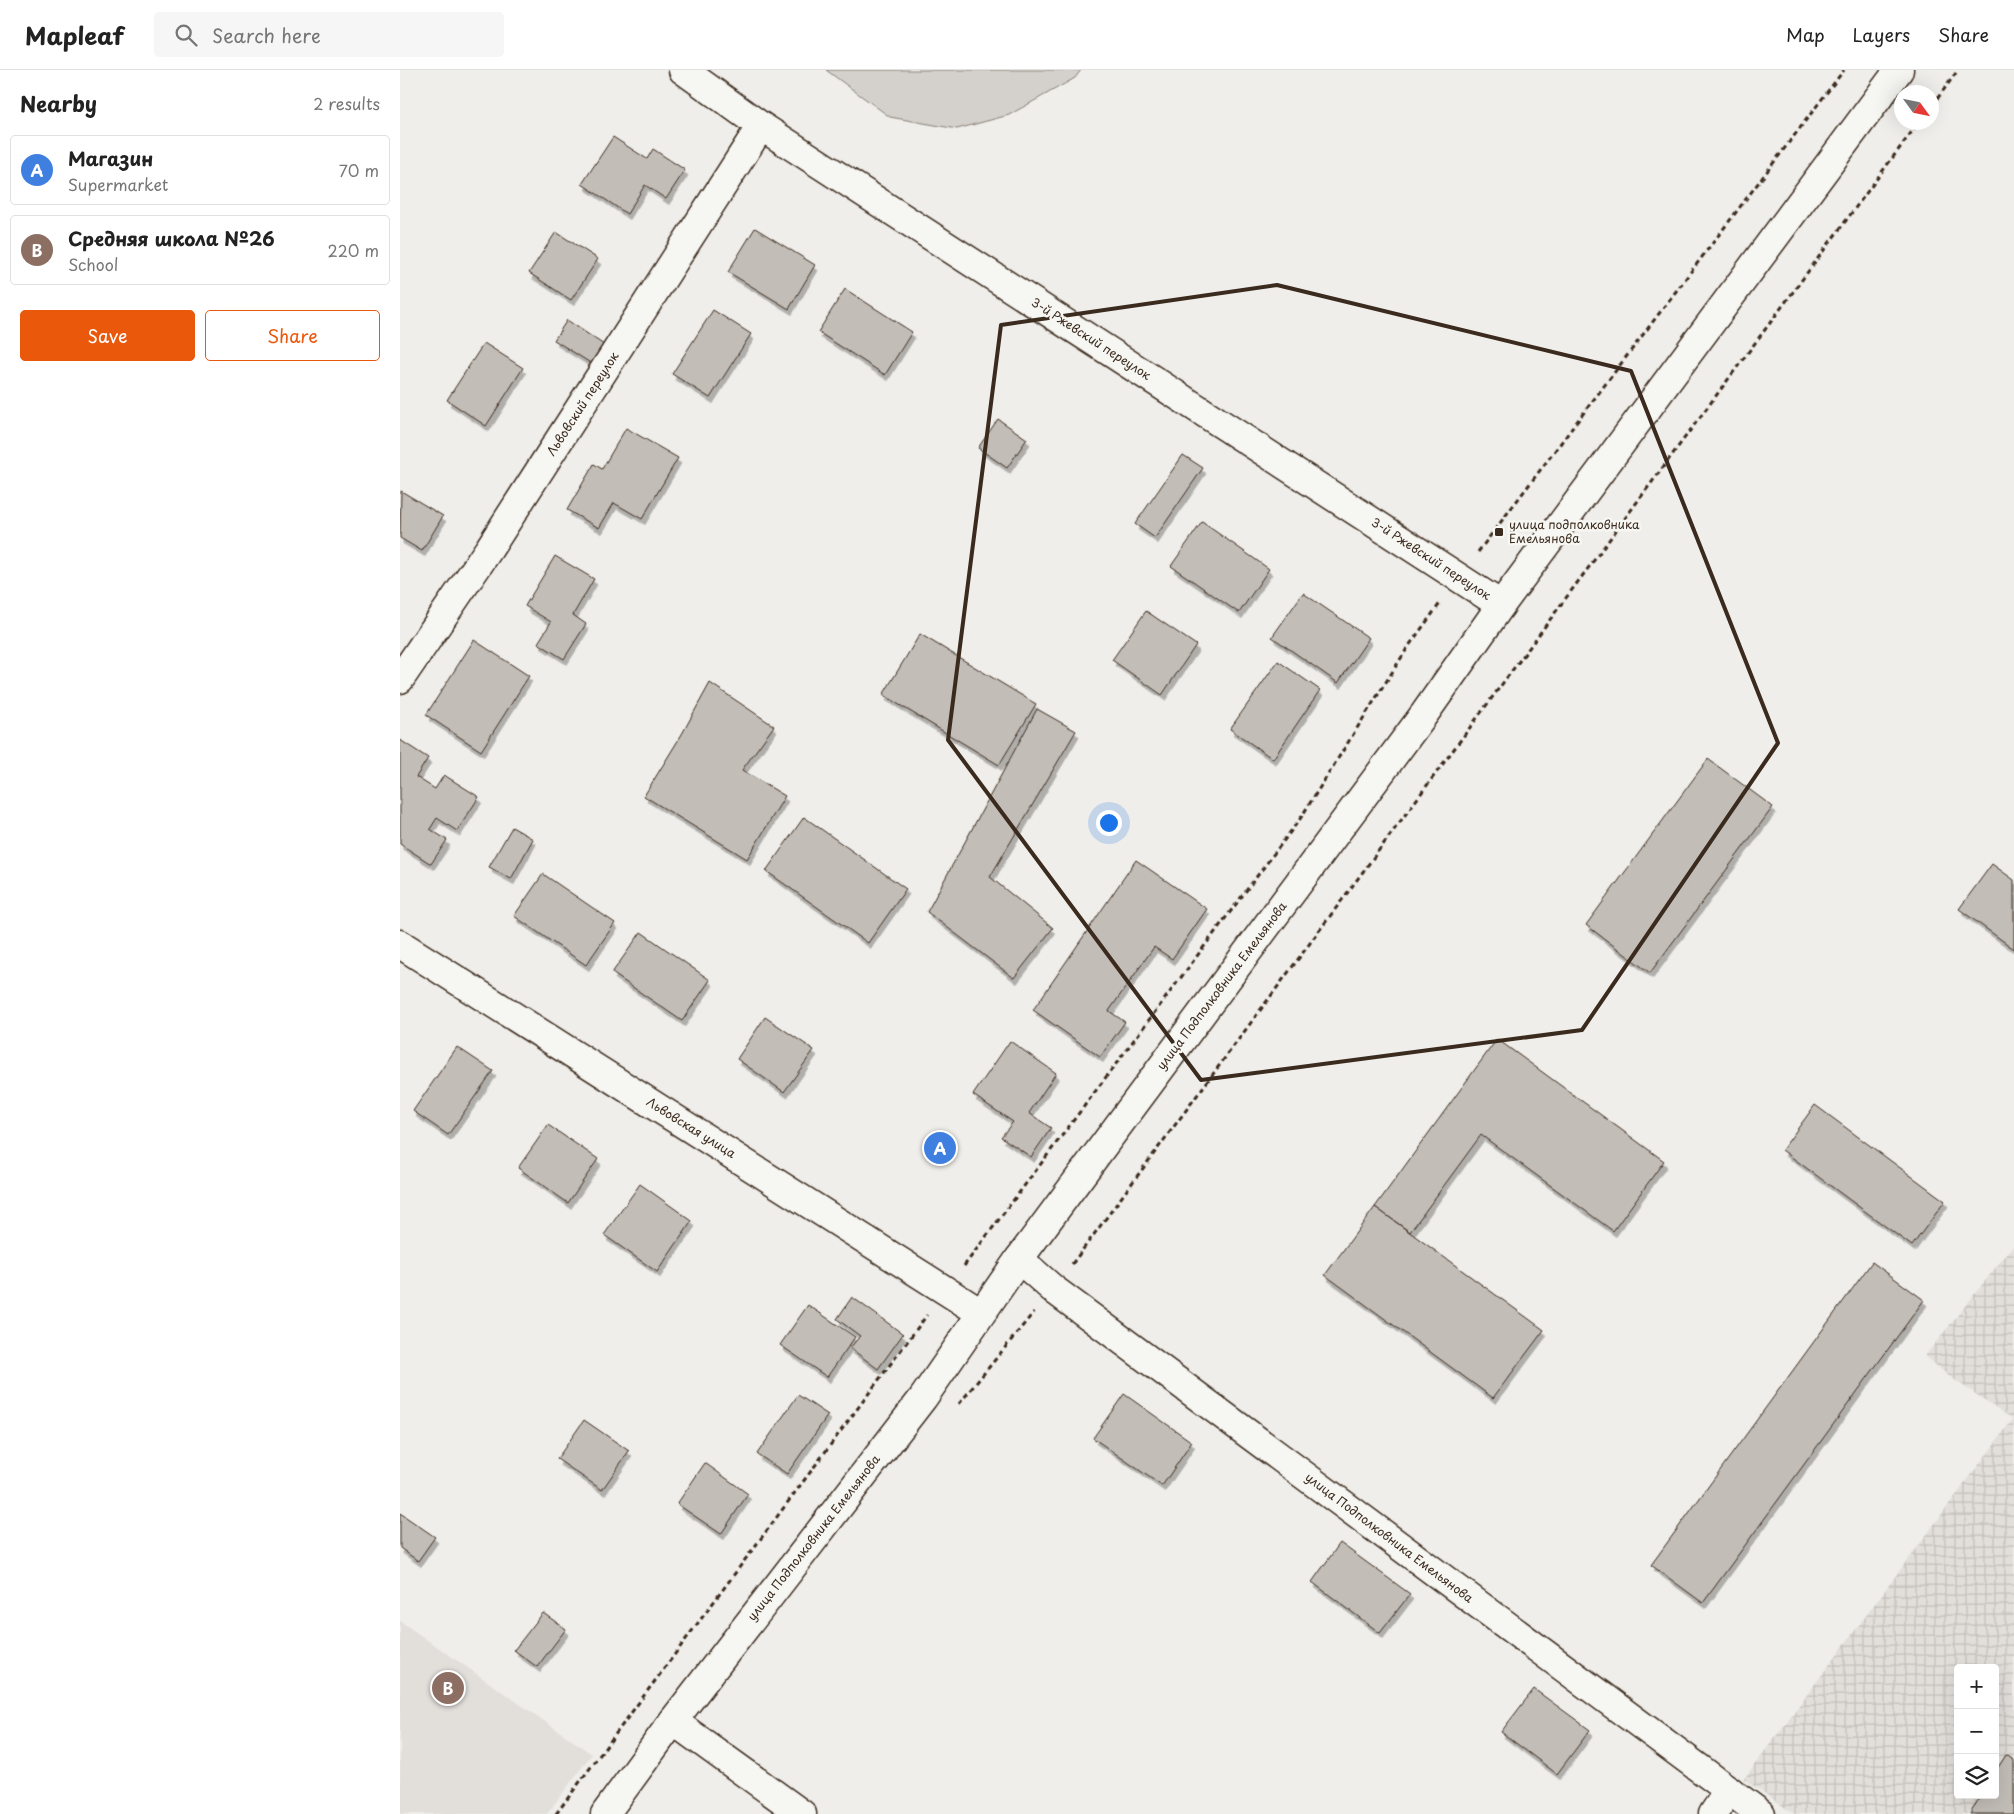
<!DOCTYPE html>
<meta charset="utf-8">
<style>
:root{--surface:#fff;--page:#f6f6f6;--text:#222;--muted:#767676;--line:#e0e0e0;--accent:#ea580c}
body{margin:0;font-family:"Playpen Sans",sans-serif;background:var(--page);color:var(--text)}
.controls{position:absolute;right:15px;bottom:15px;display:grid;overflow:hidden;border-radius:5px;box-shadow:0 5px 20px #0002}
.controls button{width:45px;height:45px;display:grid;place-items:center;padding:0;border:0;border-bottom:1px solid var(--line);background:var(--surface);color:var(--text);font:25px sans-serif}
.compass{position:absolute;left:1494px;top:15px;width:45px;height:45px;border-radius:50%;background:var(--surface);box-shadow:0 5px 20px #0002;rotate:123deg}
.you{position:absolute;left:708px;top:752px;width:18px;height:18px;margin:-12px;border:4px solid #fff;border-radius:50%;background:#1a73e8;box-shadow:0 0 0 8px #1a73e833}
.badge{display:grid;place-items:center;width:32px;height:32px;border-radius:50%;background:var(--accent);color:#fff;font-size:16px;font-weight:700}
.pin{position:absolute;translate:-50% -50%;border:2px solid #fff;box-shadow:0 1px 5px #0006}
.list{margin:0;padding:0;list-style:none}
h2{display:flex;justify-content:space-between;align-items:center;height:65px;margin:0;padding:0 20px;font-size:21px}
h2 small{font-size:16px;font-weight:400;color:var(--muted)}
.list li{display:grid;grid-template-columns:32px 1fr auto;gap:15px;align-items:center;box-sizing:border-box;height:70px;margin:0 10px 10px;padding:0 10px;border:1px solid var(--line);border-radius:5px}
.list b{display:block;font-size:19px;white-space:nowrap}
.list p{margin:0;font-size:16px;white-space:nowrap;color:var(--muted)}
.list em{font-size:16px;font-style:normal;color:var(--muted)}
.actions{display:flex;gap:10px;padding:15px 20px}
.actions a{flex:1;padding:11px 0;border:1px solid var(--accent);border-radius:5px;text-align:center;font-size:18px;color:var(--accent)}
.actions .main{background:var(--accent);color:#fff}
.icon{flex:none;width:28px;height:28px;fill:none;stroke:currentColor;stroke-width:2;stroke-linecap:round;stroke-linejoin:round}
.map{position:relative;flex:none;width:1614px;height:1744px;overflow:hidden}
header{display:flex;align-items:center;gap:30px;box-sizing:border-box;height:70px;padding:0 25px;background:var(--surface);border-bottom:1px solid var(--line)}
header strong{font-size:24px}
nav{display:flex;gap:28px;margin-inline-start:auto;font-size:18px}
.search{width:350px;height:45px;background:var(--page);display:flex;align-items:center;gap:12px;box-sizing:border-box;padding:0 18px;border-radius:5px;color:var(--muted);font-size:19px}
main{display:flex}
aside{flex:1;background:var(--surface)}
.map>svg:first-child{display:block}
.built{fill:#e2dfdb}
.industrial{fill:url(#industrial-grid);fill-rule:evenodd}
.grass{fill:#d4d1cc;stroke:#887e75}
.building{fill:#c2bdb7;stroke:#3b2a1e;filter:url(#shadow)}
.lines{fill:none;stroke-linecap:round;stroke-linejoin:round}
.minor-casing{stroke:#3b2a1e;stroke-width:31}
.primary-casing{stroke:#3b2a1e;stroke-width:31}
.path{stroke:#3b2a1e;stroke-width:3;stroke-dasharray:5 4;stroke-linecap:butt}
.minor{stroke:#f6f6f2;stroke-width:28}
.primary{stroke:#f6f6f2;stroke-width:28}
.marked{fill:none;stroke:#3b2a1e;stroke-width:4;stroke-linejoin:round}
.poi-dot{fill:#3b2a1e;stroke:#f6f6f2;stroke-width:2}
.labels{text-anchor:middle;stroke-width:5;stroke-linejoin:round;paint-order:stroke}
.street-label{font-size:12px;fill:#3b2a1e;stroke:#f6f6f2}
.poi-label{font-size:12px;fill:#3b2a1e;stroke:#f6f6f2;text-anchor:start}
</style>
<header>
<strong>Mapleaf</strong>
<div class="search"><svg class="icon" aria-label="search" viewBox="0 0 24 24"><circle cx="10" cy="10" r="6"/><path d="M15 15l6 6"/></svg>Search here</div>
<nav><a>Map</a><a>Layers</a><a>Share</a></nav>
</header>
<main>
<aside>
<h2>Nearby<small>2 results</small></h2>
<ul class="list">
<li><span class="badge" style="background:#3f7fe0">A</span><div><b>Магазин</b><p>Supermarket</p></div><em>70 m</em></li>
<li><span class="badge" style="background:#8d6e63">B</span><div><b>Средняя школа №26</b><p>School</p></div><em>220 m</em></li>
</ul>
<div class="actions"><a class="main">Save</a><a>Share</a></div>
</aside>
<div class="map">
<svg width="1614" height="1744" viewBox="0 0 1614 1744">
<defs>
<pattern id="industrial-grid" width="8" height="8" patternUnits="userSpaceOnUse" patternTransform="scale(1.25)"><rect width="8" height="8" fill="#e2dfdb"/><path d="M0 4h8M4 0v8" fill="none" stroke="#c3c0bc"/></pattern>
<filter id="shadow"><feDropShadow dx="3" dy="5.5" stdDeviation="0" flood-color="#0004"/></filter>
</defs>
<rect width="100%" height="100%" fill="#efeeea"/>
<filter id="ink" filterUnits="userSpaceOnUse"><feTurbulence type="fractalNoise" baseFrequency=".02" numOctaves="2"/><feDisplacementMap in="SourceGraphic" scale="10" xChannelSelector="R" yChannelSelector="G"/><feConvolveMatrix kernelMatrix="1 2 1 2 8 2 1 2 1" color-interpolation-filters="sRGB"/></filter>
<g filter="url(#ink)">
<polygon class="built" points="0,1551 192,1684 147,1744 0,1744"/>
<path class="industrial" d="M1613,1176l1,1v567h-220l-50,-35 269,-360 -63,-42 -25,-21zM1558,1598h37v127h-37z"/>
<polygon class="grass" points="426,0 681,0 675,8 609,45 557,59 490,47"/>
<g class="building">
<polygon points="213,67 247,89 253,79 285,100 266,129 245,115 227,144 182,114"/>
<polygon points="355,158 415,195 389,239 328,202"/>
<polygon points="156,162 198,189 171,230 129,203"/>
<polygon points="445,219 512,262 485,305 418,262"/>
<polygon points="313,240 351,264 310,328 272,304"/>
<polygon points="167,250 204,275 192,294 154,270"/>
<polygon points="84,273 123,298 86,356 47,330"/>
<polygon points="598,349 627,369 607,398 578,378"/>
<polygon points="226,358 278,388 242,449 214,433 199,458 167,440 194,394 202,399"/>
<polygon points="783,385 803,398 755,468 735,454"/>
<polygon points="1,421 43,446 22,481 0,468"/>
<polygon points="802,452 869,499 839,543 771,496"/>
<polygon points="155,486 194,509 173,545 186,554 164,589 138,573 151,552 125,536"/>
<polygon points="903,523 969,568 938,613 872,567"/>
<polygon points="746,541 796,575 762,625 712,590"/>
<polygon points="520,564 636,634 599,695 483,625"/>
<polygon points="74,570 129,606 81,681 26,645"/>
<polygon points="878,591 920,620 873,689 830,659"/>
<polygon points="310,613 374,656 342,700 385,726 347,789 244,726 282,664"/>
<polygon points="637,639 676,661 590,807 653,858 614,908 527,842"/>
<polygon points="0,670 28,688 16,707 35,719 44,705 79,727 57,761 37,748 30,759 47,770 31,794 0,774"/>
<polygon points="1308,689 1373,737 1250,903 1186,855"/>
<polygon points="404,747 506,819 468,873 366,801"/>
<polygon points="112,757 133,769 111,809 89,797"/>
<polygon points="736,790 807,839 772,889 754,877 709,941 725,952 700,987 633,940"/>
<polygon points="1592,794 1614,810 1614,879 1559,839"/>
<polygon points="143,804 215,853 186,895 114,846"/>
<polygon points="241,862 310,910 282,951 212,903"/>
<polygon points="365,947 414,980 384,1022 337,989"/>
<polygon points="1097,969 1264,1091 1213,1161 1081,1065 1010,1162 975,1137"/>
<polygon points="610,971 656,1003 629,1043 651,1058 631,1087 601,1067 613,1052 573,1025"/>
<polygon points="57,977 93,1001 48,1065 13,1041"/>
<polygon points="1415,1035 1545,1131 1512,1176 1382,1080"/>
<polygon points="148,1055 198,1089 168,1133 118,1098"/>
<polygon points="240,1114 292,1151 257,1202 204,1165"/>
<polygon points="975,1137 1144,1260 1093,1328 925,1205"/>
<polygon points="1472,1192 1524,1230 1303,1533 1251,1495"/>
<polygon points="452,1227 503,1264 478,1299 450,1278 460,1266 437,1249"/>
<polygon points="408,1235 455,1267 427,1307 380,1275"/>
<polygon points="724,1324 792,1372 762,1416 693,1368"/>
<polygon points="398,1325 428,1345 387,1404 357,1384"/>
<polygon points="184,1350 229,1381 202,1420 157,1389"/>
<polygon points="305,1393 348,1424 321,1464 277,1434"/>
<polygon points="0,1443 35,1467 18,1491 0,1478"/>
<polygon points="940,1473 1010,1524 980,1563 912,1512"/>
<polygon points="143,1543 166,1559 137,1597 114,1580"/>
<polygon points="1134,1619 1190,1660 1157,1704 1101,1662"/>
<polygon points="1606,1685 1614,1690 1614,1744 1570,1744 1581,1725 1595,1725 1595,1702"/>
</g>
<g class="lines">
<defs>
<g id="minor">
<polyline points="283,0 361,56 1101,535"/>
<polyline points="0,609 89,479 361,56"/>
<polyline points="0,874 581,1243"/>
<polyline points="619,1189 653,1219 1361,1744"/>
<polyline points="273,1651 402,1744"/>
<polyline points="1313,1744 1329,1720"/>
</g>
<polyline id="primary" points="205,1744 273,1651 523,1328 619,1189 1025,643 1101,535 1499,0"/>
</defs>
<use href="#minor" class="minor-casing"/>
<use href="#primary" class="primary-casing"/>
<g class="path">
<polyline points="1532,36 1558,0"/>
<polyline points="1078,482 1444,0"/>
<polyline points="672,1194 1519,52"/>
<polyline points="564,1196 900,749 1008,577 1041,532"/>
<polyline points="559,1334 634,1242"/>
<polyline points="156,1744 527,1245"/>
</g>
<use href="#minor" class="minor"/>
<use href="#primary" class="primary"/>
</g>
</g>
<path class="marked" d="M877,215l354,86 147,372 -196,287 -381,50 -253,-340 53,-415z"/>
<rect class="poi-dot" x="1094" y="457" width="10" height="10" rx="2.5"/>
<g class="labels">
<g class="street-label">
<text transform="translate(691 269) rotate(33)" y="4">3-й Ржевский переулок</text>
<text transform="translate(183 334) rotate(-57)" y="4">Львовский переулок</text>
<text transform="translate(1031 489) rotate(33)" y="4">3-й Ржевский переулок</text>
<text transform="translate(822 916) rotate(-53)" y="4">улица Подполковника Емельянова</text>
<text transform="translate(291 1058) rotate(32)" y="4">Львовская улица</text>
<text transform="translate(414 1468) rotate(-52)" y="4">улица Подполковника Емельянова</text>
<text transform="translate(989 1468) rotate(37)" y="4">улица Подполковника Емельянова</text>
</g>
<g class="poi-label">
<text x="1109" y="459">улица подполковника<tspan x="1109" dy="14">Емельянова</tspan></text>
</g>
</g>
</svg>
<div class="controls">
<button>+</button>
<button>−</button>
<button><svg class="icon" aria-label="layers" viewBox="0 0 24 24"><path d="M12 4l9 5-9 5-9-5zM3 14l9 5 9-5"/></svg></button>
</div>
<svg class="compass" viewBox="-18 -18 36 36"><path d="M0-13l5 13h-10z" fill="#e53935"/><path d="M0 13l5-13h-10z" fill="#767676"/></svg>
<div class="you"></div>
<div class="pin badge" style="left:540px;top:1078px;background:#3f7fe0">A</div>
<div class="pin badge" style="left:48px;top:1618px;background:#8d6e63">B</div>
</div>
</main>
